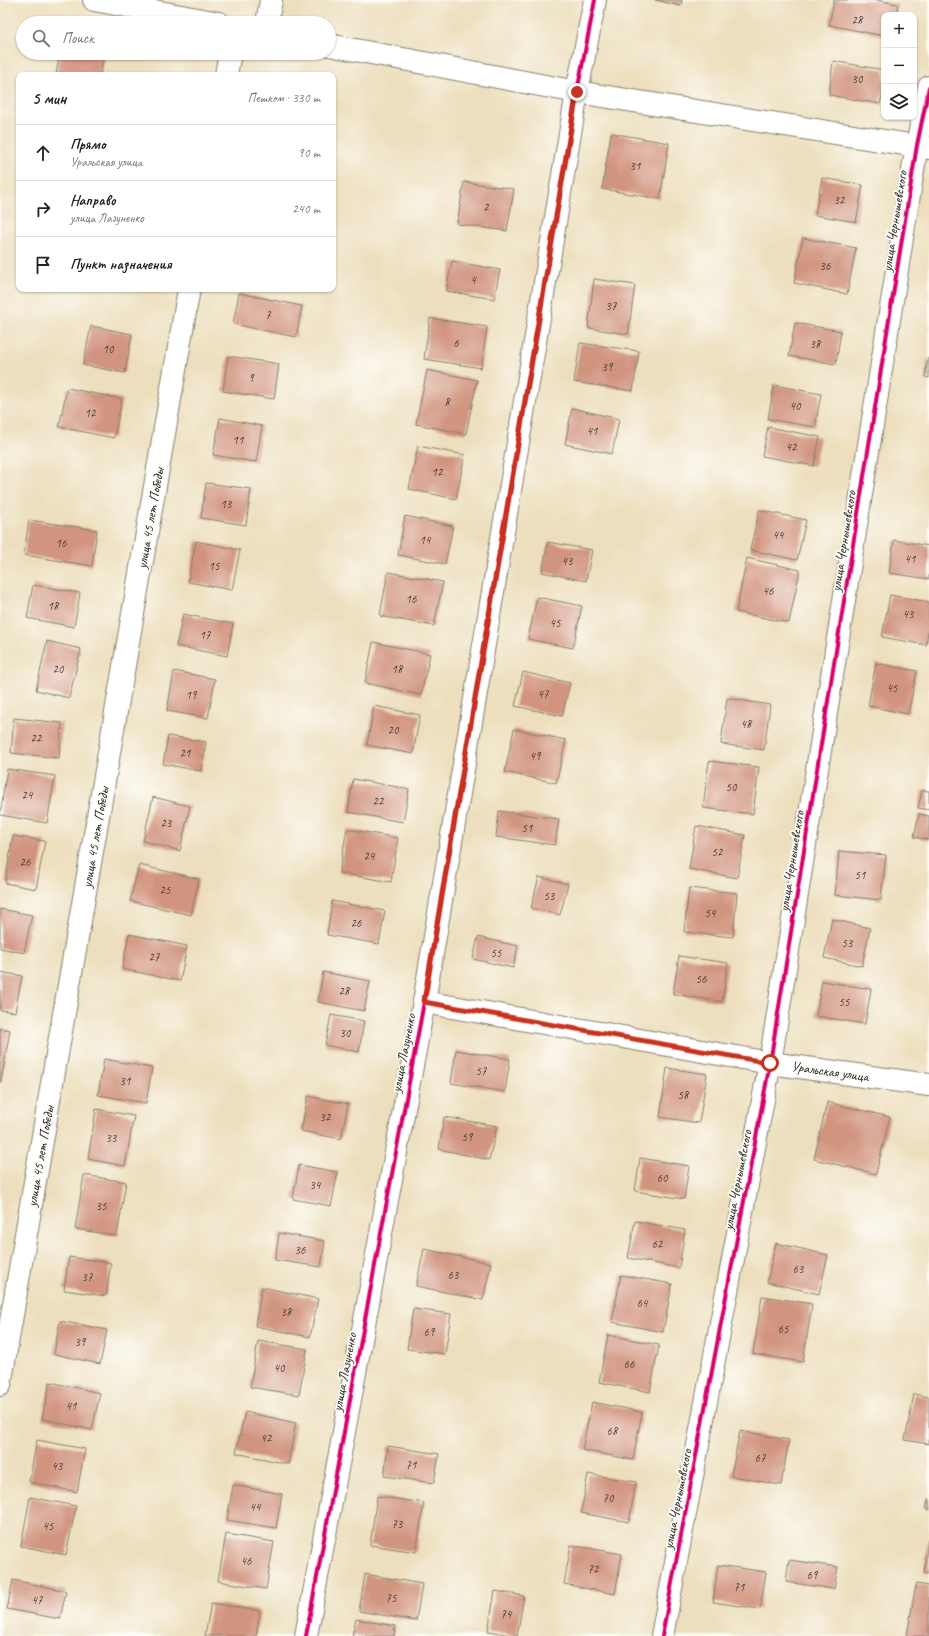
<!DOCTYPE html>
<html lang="ru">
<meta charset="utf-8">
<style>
:root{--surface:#fff;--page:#f6f6f6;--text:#222;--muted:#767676;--line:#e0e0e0}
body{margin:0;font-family:Caveat,sans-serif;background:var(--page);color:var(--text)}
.controls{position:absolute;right:12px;top:12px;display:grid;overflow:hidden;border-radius:8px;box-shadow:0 1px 3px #0004}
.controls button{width:36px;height:36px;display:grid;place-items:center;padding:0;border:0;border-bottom:1px solid var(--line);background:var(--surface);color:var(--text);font:20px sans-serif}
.stop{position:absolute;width:12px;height:12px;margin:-9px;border:3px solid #c8321e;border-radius:50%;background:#fff}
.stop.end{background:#c8321e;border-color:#fff;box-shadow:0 1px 4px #0008}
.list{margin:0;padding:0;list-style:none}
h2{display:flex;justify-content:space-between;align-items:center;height:52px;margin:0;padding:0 16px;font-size:17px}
h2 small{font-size:13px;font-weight:400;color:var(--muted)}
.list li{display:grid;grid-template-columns:26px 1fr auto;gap:12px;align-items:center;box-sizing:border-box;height:56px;padding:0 16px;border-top:1px solid var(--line)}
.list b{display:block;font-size:15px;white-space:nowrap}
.list p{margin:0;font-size:13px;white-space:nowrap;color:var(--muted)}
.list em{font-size:13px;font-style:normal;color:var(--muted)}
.icon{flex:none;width:22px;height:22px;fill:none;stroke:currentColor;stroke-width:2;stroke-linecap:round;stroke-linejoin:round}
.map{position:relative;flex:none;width:929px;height:1636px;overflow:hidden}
.search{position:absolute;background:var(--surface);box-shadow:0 1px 3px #0004;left:16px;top:16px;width:320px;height:44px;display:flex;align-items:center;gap:10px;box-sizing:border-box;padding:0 14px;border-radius:22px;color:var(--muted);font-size:15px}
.panel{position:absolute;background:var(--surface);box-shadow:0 1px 3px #0004;left:16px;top:72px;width:320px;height:220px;border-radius:8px}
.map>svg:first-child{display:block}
.building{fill:#d1947f}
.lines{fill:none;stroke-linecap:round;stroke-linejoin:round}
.minor-casing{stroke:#847e6c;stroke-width:24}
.minor{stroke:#fff;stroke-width:22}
.cycleway-casing{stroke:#fdfcf7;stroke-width:6}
.cycleway{stroke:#d6006c;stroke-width:4}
.route{stroke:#c8321e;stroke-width:5}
.labels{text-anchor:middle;stroke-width:3.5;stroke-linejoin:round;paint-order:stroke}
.number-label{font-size:12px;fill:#493a35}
.street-label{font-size:14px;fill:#1c1c1c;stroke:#fdfcf7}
</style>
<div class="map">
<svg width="929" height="1636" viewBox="0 0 929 1636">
<rect width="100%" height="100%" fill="#fdfcf7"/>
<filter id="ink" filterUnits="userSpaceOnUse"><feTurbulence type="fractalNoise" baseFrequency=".025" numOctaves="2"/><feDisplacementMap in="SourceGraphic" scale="8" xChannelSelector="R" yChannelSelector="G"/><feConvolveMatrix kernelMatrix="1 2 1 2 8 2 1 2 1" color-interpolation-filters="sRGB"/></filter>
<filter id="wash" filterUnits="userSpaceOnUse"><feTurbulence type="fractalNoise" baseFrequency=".012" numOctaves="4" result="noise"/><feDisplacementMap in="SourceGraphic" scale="16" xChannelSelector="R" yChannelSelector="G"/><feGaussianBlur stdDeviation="0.9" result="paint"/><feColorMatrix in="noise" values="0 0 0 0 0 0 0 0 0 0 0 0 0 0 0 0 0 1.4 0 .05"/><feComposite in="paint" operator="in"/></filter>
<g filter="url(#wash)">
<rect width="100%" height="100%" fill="#eddfbd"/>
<g id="blocks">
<g class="building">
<polygon points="655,0 682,0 681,6"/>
<polygon points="834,0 876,0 898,4 896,15 884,15 884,36 829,25"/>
<polygon points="60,53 84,53 104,57 100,75 56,75"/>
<polygon points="833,61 884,70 884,87 880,104 829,95"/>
<polygon points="611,133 669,143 660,199 602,189"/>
<polygon points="822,178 863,185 856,222 815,215"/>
<polygon points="464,182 514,189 507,231 457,224"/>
<polygon points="803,238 856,248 847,294 794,283"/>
<polygon points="452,261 500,270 494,299 446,291"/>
<polygon points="594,279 635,285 628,334 588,328"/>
<polygon points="239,293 302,306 296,337 233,324"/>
<polygon points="430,318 487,327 481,368 424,359"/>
<polygon points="795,323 841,331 836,364 789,356"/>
<polygon points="91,326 132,334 125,373 83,365"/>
<polygon points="580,343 639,351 633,391 574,382"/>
<polygon points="228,356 279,364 274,399 223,391"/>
<polygon points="928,358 929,358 929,378 925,377"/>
<polygon points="427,370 477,380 466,434 416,424"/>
<polygon points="774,385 821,394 815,427 768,419"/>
<polygon points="67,388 122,399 114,438 59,427"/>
<polygon points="572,408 619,419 612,454 565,444"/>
<polygon points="220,418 262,426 256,462 213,455"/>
<polygon points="768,427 820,437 814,466 762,456"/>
<polygon points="418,446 465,455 456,499 409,489"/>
<polygon points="206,483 251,489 246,525 201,518"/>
<polygon points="759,510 806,520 797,560 750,550"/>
<polygon points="405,516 453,526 445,564 398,555"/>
<polygon points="29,520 97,530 92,566 24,555"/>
<polygon points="894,540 929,546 929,579 889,573"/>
<polygon points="196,541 240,550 232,590 188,582"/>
<polygon points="548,542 592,550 586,581 542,572"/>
<polygon points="747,558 800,570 789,623 736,612"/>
<polygon points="388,572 443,582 434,626 380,616"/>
<polygon points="33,585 80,593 74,627 27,618"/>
<polygon points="890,595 929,602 929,625 926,645 882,637"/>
<polygon points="537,597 582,606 573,648 528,639"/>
<polygon points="183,614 233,624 227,656 176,646"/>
<polygon points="47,641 81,649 69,698 36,690"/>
<polygon points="373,642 430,654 421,695 365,683"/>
<polygon points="876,663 917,671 908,714 868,706"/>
<polygon points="174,671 215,679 208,718 167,711"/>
<polygon points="523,672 570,683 562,716 515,706"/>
<polygon points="727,698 770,705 764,750 721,744"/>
<polygon points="374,706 420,715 413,754 367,745"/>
<polygon points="14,718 62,723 59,758 11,753"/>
<polygon points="514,729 566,740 556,783 505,772"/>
<polygon points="168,736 206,742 201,771 163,764"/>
<polygon points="709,761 759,767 753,814 703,808"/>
<polygon points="7,769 55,776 47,823 0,815"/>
<polygon points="353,779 409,789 403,822 348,812"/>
<polygon points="922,790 929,791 929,810 918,808"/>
<polygon points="153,797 190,806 180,851 143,841"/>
<polygon points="499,811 559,819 555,845 496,837"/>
<polygon points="919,814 929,816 929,840 914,837"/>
<polygon points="696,826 745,835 737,878 689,869"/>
<polygon points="347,829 398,838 391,882 339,873"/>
<polygon points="13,836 45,841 36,889 5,883"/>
<polygon points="839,851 886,855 881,900 835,895"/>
<polygon points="139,865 199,879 191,915 130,901"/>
<polygon points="539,877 568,884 560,915 531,908"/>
<polygon points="689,888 737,893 733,937 684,932"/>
<polygon points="332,901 385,911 379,944 327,935"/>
<polygon points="0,909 32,915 24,953 0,948"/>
<polygon points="832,919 870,928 862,966 824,958"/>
<polygon points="129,934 187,946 180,981 122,969"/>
<polygon points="478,937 518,946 513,968 473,959"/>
<polygon points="679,956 728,963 722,1002 673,994"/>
<polygon points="0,972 22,976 15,1012 0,1010"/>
<polygon points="323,972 370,981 364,1011 318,1002"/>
<polygon points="822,981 871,989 865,1024 816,1016"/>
<polygon points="331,1015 364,1021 359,1052 325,1045"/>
<polygon points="0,1028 10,1030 1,1082 0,1082"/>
<polygon points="456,1050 510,1059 505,1092 451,1083"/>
<polygon points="104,1059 152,1068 146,1103 98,1095"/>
<polygon points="667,1068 707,1074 699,1123 660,1117"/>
<polygon points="308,1096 348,1104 341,1139 301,1131"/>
<polygon points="827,1102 890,1117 876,1174 814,1159"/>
<polygon points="96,1109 134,1116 125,1166 88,1159"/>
<polygon points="444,1117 497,1126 489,1160 439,1149"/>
<polygon points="640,1158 689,1166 684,1199 635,1191"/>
<polygon points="299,1165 338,1172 331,1206 293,1199"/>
<polygon points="84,1175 126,1182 117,1236 75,1229"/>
<polygon points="635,1221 685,1230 679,1268 628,1258"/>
<polygon points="279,1233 325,1241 321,1267 275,1260"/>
<polygon points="776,1243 828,1255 819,1294 767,1282"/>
<polygon points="424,1249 491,1263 483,1300 416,1286"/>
<polygon points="69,1257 111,1263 106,1296 64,1290"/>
<polygon points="621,1275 672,1284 663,1332 612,1322"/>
<polygon points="262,1287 318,1299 310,1337 255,1326"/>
<polygon points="762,1296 812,1304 803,1362 753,1354"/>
<polygon points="413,1309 451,1314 445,1354 407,1349"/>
<polygon points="60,1321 107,1330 100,1364 54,1354"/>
<polygon points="608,1335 659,1345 650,1392 599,1382"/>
<polygon points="258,1341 307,1349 299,1395 250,1387"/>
<polygon points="50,1382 100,1393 92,1430 42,1419"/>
<polygon points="914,1394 929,1397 929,1444 905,1440"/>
<polygon points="592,1402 642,1412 633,1460 582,1450"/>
<polygon points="245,1412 296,1423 288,1464 236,1453"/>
<polygon points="740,1431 789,1440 781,1485 731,1476"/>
<polygon points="37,1440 85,1449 77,1492 29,1482"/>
<polygon points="388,1446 439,1454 434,1483 384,1476"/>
<polygon points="588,1474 636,1482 629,1522 581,1513"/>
<polygon points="233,1485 282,1494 276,1528 227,1520"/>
<polygon points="377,1496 424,1503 416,1552 370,1545"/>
<polygon points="30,1497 76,1506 66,1555 21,1546"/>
<polygon points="928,1499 929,1499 929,1510 926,1509"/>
<polygon points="226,1534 274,1542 266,1589 218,1581"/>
<polygon points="928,1539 929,1539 929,1573 924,1573"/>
<polygon points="571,1545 622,1554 615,1594 564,1584"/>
<polygon points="789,1560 838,1567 834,1589 786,1582"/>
<polygon points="718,1565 766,1572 760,1609 713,1602"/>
<polygon points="365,1574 422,1584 416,1621 359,1611"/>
<polygon points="13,1580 66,1591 60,1619 7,1609"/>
<polygon points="916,1584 929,1586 929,1636 907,1636"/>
<polygon points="495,1591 524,1596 517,1636 488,1631"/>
<polygon points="211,1603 260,1611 256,1636 205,1636"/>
<polygon points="356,1619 395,1626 394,1636 352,1636"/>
</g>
</g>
</g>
<g filter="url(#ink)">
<use href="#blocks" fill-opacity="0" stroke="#847e6c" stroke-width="1"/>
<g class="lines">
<defs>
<g id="minor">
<polyline points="94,0 219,23"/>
<polyline points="267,23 271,0"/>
<polyline points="329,45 577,92 929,148"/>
<polyline points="226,75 230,53"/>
<polyline points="424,1002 770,1063 929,1085"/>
<polyline points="0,1385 189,289"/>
<polyline points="306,1636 424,1002 577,92 595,0"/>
<polyline points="662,1636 770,1063 917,145 929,87"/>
</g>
</defs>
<use href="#minor" class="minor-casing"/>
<use href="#minor" class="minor"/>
<defs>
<g id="cycleway">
<polyline points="306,1636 424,1002 577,92 595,0"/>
<polyline points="662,1636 770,1063 917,145 929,87"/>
</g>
</defs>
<use href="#cycleway" class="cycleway-casing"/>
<use href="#cycleway" class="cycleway"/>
</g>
</g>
<g class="lines" filter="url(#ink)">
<polyline class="route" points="577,92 424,1002 770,1063"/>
</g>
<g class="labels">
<g class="number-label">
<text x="857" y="24">28</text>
<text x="857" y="83">30</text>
<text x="635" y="170">31</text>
<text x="839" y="204">32</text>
<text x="486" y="211">2</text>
<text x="825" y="270">36</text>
<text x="473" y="284">4</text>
<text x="611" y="310">37</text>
<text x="268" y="319">7</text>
<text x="456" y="347">6</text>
<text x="815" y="348">38</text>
<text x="108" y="353">10</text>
<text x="607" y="371">39</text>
<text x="251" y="382">9</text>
<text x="447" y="406">8</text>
<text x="795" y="410">40</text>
<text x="90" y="417">12</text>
<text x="592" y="435">41</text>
<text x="238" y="444">11</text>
<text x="791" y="451">42</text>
<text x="437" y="476">12</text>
<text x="226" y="508">13</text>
<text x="778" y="539">44</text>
<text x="425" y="544">14</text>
<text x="61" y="547">16</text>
<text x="910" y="563">41</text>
<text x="567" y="565">43</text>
<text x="214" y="570">15</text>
<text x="768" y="595">46</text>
<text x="411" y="603">16</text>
<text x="53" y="610">18</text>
<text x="908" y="618">43</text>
<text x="555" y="627">45</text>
<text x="205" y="639">17</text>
<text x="58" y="673">20</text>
<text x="397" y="673">18</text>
<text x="892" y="692">45</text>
<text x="543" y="698">47</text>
<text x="191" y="699">19</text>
<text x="746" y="728">48</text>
<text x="393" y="734">20</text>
<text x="36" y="742">22</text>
<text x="185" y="757">21</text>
<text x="535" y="760">49</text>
<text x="731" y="791">50</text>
<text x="27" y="799">24</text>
<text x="378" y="805">22</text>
<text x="166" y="827">23</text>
<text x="527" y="832">51</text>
<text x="717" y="856">52</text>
<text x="369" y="860">24</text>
<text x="25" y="866">26</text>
<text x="860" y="879">51</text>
<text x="165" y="894">25</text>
<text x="549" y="900">53</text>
<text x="710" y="917">54</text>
<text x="356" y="927">26</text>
<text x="847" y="947">53</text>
<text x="496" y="957">55</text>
<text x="154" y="961">27</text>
<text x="701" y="983">56</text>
<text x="344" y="995">28</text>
<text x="844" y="1006">55</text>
<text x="345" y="1037">30</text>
<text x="481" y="1075">57</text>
<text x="125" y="1085">31</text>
<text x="683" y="1099">58</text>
<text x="325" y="1121">32</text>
<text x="467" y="1141">59</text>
<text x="111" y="1142">33</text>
<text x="662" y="1182">60</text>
<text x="315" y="1189">34</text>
<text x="101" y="1210">35</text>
<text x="657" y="1248">62</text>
<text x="300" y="1254">36</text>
<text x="798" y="1273">63</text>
<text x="453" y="1279">63</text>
<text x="87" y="1281">37</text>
<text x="642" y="1307">64</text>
<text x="286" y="1316">38</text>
<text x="783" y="1333">65</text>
<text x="429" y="1336">69</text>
<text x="80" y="1346">39</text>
<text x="629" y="1368">66</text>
<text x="279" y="1372">40</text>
<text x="71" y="1410">41</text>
<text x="612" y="1435">68</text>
<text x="266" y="1442">42</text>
<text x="760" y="1462">67</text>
<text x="411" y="1469">71</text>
<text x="57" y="1470">43</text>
<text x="608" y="1502">70</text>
<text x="255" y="1511">44</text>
<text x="397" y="1528">73</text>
<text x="48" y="1530">45</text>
<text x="246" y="1565">46</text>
<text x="593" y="1573">72</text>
<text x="812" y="1579">69</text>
<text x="739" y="1591">71</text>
<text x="391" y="1602">75</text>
<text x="37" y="1604">47</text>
<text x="506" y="1618">74</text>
</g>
<g class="street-label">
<text transform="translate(894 221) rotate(-81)" y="5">улица Чернышевского</text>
<text transform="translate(150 518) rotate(-80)" y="5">улица 45 лет Победы</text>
<text transform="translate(843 541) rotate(-81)" y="5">улица Чернышевского</text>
<text transform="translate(95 837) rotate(-80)" y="5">улица 45 лет Победы</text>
<text transform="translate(791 861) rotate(-81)" y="5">улица Чернышевского</text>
<text transform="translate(403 1053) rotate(-79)" y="5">улица Лазуненко</text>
<text transform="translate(830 1071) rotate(8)" y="5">Уральская улица</text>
<text transform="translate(40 1156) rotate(-80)" y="5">улица 45 лет Победы</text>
<text transform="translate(737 1180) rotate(-79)" y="5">улица Чернышевского</text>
<text transform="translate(344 1372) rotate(-79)" y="5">улица Лазуненко</text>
<text transform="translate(677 1499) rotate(-79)" y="5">улица Чернышевского</text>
</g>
</g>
</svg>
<div class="controls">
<button>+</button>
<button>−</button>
<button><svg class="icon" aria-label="layers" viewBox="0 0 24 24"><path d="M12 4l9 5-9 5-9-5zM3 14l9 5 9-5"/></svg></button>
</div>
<div class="stop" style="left:770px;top:1063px"></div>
<div class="stop end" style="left:577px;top:92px"></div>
<div class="search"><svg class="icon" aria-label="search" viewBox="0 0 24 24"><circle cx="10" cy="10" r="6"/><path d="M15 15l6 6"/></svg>Поиск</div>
<section class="panel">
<h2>5 мин<small>Пешком · 330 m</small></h2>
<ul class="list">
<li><svg class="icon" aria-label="ahead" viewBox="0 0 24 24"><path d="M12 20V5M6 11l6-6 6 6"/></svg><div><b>Прямо</b><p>Уральская улица</p></div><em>90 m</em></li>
<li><svg class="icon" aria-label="right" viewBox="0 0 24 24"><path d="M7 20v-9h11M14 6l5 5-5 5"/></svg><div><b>Направо</b><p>улица Лазуненко</p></div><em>240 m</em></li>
<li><svg class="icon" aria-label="arrive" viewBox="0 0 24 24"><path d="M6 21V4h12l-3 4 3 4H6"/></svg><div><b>Пункт назначения</b></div></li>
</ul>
</section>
</div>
